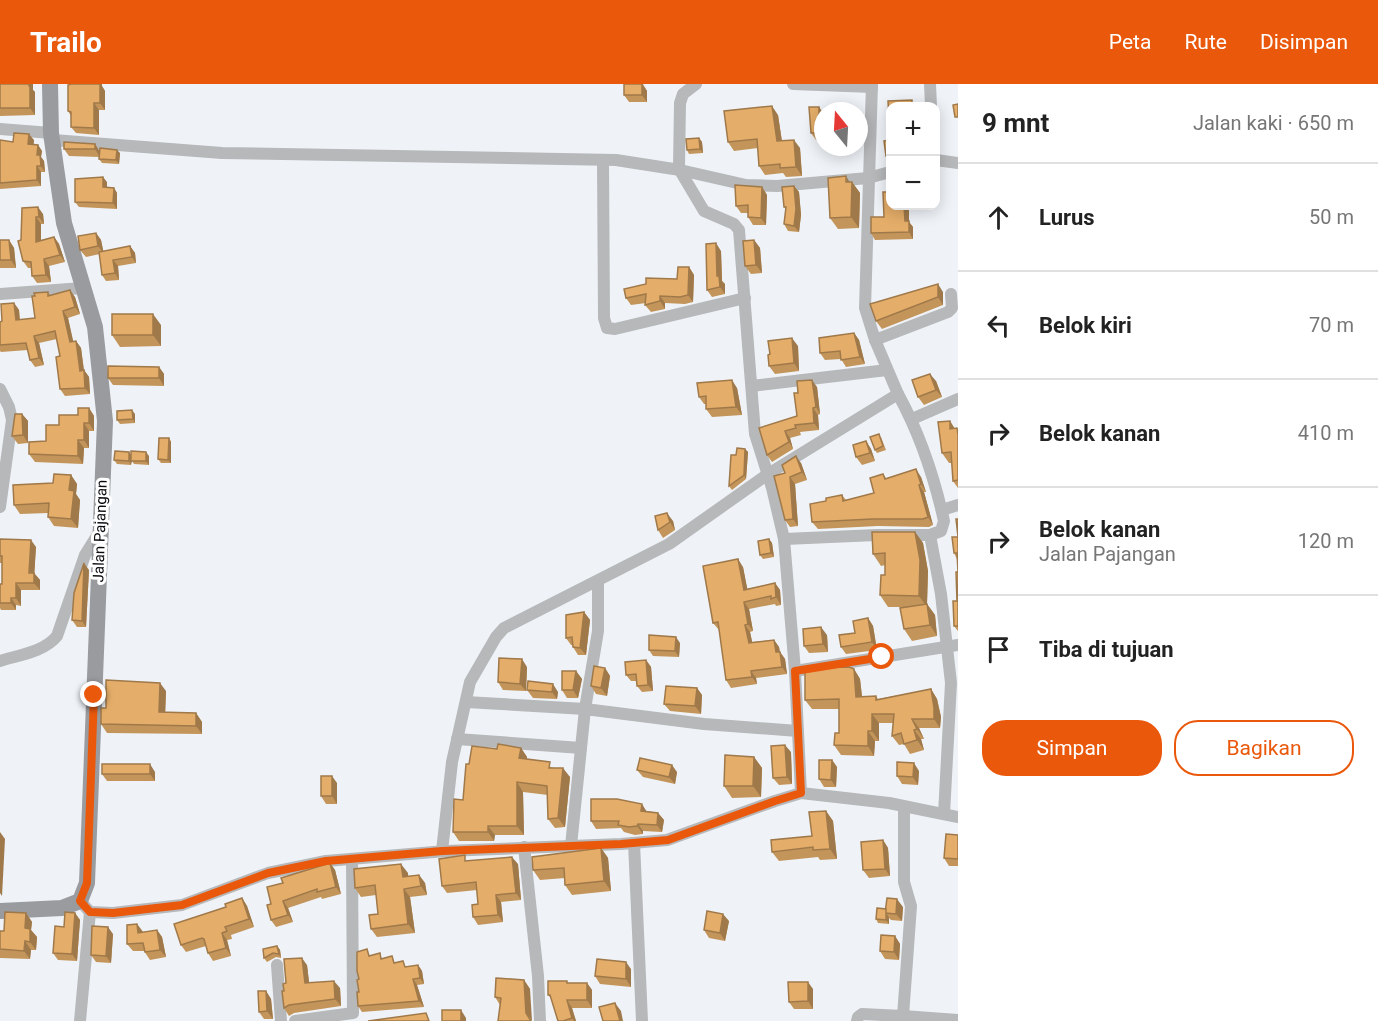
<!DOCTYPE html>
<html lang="id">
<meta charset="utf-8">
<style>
:root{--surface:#fff;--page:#f6f6f6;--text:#222;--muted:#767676;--line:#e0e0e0;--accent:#ea580c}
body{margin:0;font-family:Roboto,sans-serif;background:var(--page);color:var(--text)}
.controls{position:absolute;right:18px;top:18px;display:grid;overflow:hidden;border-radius:12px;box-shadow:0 3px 15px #0003}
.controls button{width:54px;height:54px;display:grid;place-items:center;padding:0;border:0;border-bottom:2px solid var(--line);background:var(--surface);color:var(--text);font:30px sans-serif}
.compass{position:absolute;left:814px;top:18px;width:54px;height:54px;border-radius:50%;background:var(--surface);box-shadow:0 3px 15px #0003;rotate:342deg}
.stop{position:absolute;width:18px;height:18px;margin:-14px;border:4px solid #ea580c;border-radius:50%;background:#fff}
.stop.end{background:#ea580c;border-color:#fff;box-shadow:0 2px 6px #0008}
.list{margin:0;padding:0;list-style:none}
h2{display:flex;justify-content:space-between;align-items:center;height:78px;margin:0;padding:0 24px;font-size:26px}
h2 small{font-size:20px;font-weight:400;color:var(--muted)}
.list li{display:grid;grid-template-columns:39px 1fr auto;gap:18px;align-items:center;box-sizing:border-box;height:108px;padding:0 24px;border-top:2px solid var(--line)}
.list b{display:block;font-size:22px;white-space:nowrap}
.list p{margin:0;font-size:20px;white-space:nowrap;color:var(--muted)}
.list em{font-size:20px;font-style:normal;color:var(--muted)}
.actions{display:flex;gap:12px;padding:18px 24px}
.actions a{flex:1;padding:14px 0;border:2px solid var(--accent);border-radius:24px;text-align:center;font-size:21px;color:var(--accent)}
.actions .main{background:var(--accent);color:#fff}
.icon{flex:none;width:33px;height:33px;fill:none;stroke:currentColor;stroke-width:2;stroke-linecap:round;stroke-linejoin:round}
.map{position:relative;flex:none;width:958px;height:937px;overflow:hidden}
header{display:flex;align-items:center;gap:36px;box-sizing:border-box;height:84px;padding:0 30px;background:var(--accent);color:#fff}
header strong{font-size:28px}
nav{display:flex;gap:33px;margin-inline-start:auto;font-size:21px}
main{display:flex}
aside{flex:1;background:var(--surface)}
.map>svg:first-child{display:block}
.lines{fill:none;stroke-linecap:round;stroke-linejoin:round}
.street{stroke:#b6b8ba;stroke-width:12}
.secondary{stroke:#999b9f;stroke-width:16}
.wall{fill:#c4955a}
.shaded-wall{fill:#a0794a}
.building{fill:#e4ad69;stroke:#a0794a;stroke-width:1.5}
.route{stroke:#ea580c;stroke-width:8}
.labels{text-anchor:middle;stroke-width:6;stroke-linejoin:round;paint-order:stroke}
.street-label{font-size:15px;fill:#0a0b0d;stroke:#fff}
</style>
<header>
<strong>Trailo</strong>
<nav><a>Peta</a><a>Rute</a><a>Disimpan</a></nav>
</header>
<main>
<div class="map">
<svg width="958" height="937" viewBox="0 0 958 937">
<rect width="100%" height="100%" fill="#eff3f8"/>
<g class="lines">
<g class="street">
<polyline points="696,0 683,10 680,19 679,82 682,90 704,127 734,140 739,146 755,350 772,404 784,455 795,587 801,709"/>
<polyline points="793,0 872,3"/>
<polyline points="930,0 931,22"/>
<polyline points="0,45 51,49"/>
<polyline points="53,56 222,69 616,76 680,86 746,101 777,102 868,94 890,88"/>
<polyline points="603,76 604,234 607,244 615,245 745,214"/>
<polyline points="936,76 958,79"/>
<polyline points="0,210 83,204"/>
<polyline points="875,256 948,228 952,224 951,210"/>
<polyline points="752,302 887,286"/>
<polyline points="0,305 9,323 12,336 0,423"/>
<path d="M898,310c22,40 36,82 46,127l-3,10 -11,4"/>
<polyline points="912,335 958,315"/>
<polyline points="942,426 958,421"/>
<polyline points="784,455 877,451 930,451 941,510 951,599 944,730"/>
<path d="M0,577c19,-6 44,-9 57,-25l28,-81 15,-24"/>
<polyline points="795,587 958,561"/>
<polyline points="466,618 585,625 598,547 598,497"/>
<polyline points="457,655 581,664"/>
<polyline points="634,759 642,937"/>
<polyline points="571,762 585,625 704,640 798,647"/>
<polyline points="524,763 538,892 540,937"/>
<polyline points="442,767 452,678 470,598 496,553 504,544 669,460 768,390 898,310 875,256 865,224 872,0"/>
<polyline points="80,817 90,828 113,829 182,821 268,789 326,777 446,767 621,760 667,756 775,717 801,709 889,719 958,733"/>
<polyline points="277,881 281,937"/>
<polyline points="903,932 958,936"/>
<polyline points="80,937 90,828"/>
<polyline points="295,937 353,929 352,775"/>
<polyline points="857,937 858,933 862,930 903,932 911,822 904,798 904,723"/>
</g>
<polyline class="secondary" points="0,827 62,824 80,817 87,799 105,337 95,243 64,139 51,49 50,0"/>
</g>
<g class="wall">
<polygon points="0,0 33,6 35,8 35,31 0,32"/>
<polygon points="624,0 643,0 647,7 647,18 629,18 624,11"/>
<polygon points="102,2 105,7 105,26 99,26 99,51 76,49 71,43 71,32 68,27"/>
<polygon points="819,23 823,29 823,55 816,56 811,49"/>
<polygon points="778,31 782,57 800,64 802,92 786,93 783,89 765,91 759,82 758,64 734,67 728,58"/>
<polygon points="699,54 702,58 703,69 689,70 687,66"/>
<polygon points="0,56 13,58 34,56 33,61 38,61 42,67 41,73 44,77 45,88 41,88 41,102 0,105"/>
<polygon points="891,56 891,78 886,72"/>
<polygon points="95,60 99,67 120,69 119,80 102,79 99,75 99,73 69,72 64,65"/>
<polygon points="107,98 107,103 114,104 117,109 117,125 79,123 75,118"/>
<polygon points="850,98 852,98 860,109 859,144 838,145 830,134"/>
<polygon points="794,102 799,108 801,131 799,148 788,147 784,140 786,126 784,123"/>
<polygon points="762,103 767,111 766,141 753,141 748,133 748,129 741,129 736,122"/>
<polygon points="891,122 909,122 909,138 913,143 913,155 875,156 871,149 884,133"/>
<polygon points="22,124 43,130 44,140 41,140 41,156 54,153 59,160 65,178 49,182 51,198 37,199 32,192 32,184 28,184 23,177 21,156"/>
<polygon points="96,149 101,156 103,167 130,162 135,169 136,179 118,182 119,196 106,197 102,191 100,170 86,173 80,166"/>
<polygon points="0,156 9,156 14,164 16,184 0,184"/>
<polygon points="754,156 760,164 762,189 751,190 745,182"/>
<polygon points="721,167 722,197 725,200 725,210 712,213 707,206"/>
<polygon points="689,183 694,191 693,218 685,220 665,219 665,225 651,228 645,221 646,219 631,221 626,214 677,195"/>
<polygon points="48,208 50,211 75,213 80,230 68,234 73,258 76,257 81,264 84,286 89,293 90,310 65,312 60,305 60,272 57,255 39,259 44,281 35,283 30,276 28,266 1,268 0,267 0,238 2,237 14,219 19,226 20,236 35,234"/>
<polygon points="943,208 943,221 882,245 876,237"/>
<polygon points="161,241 161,262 120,263 112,251"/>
<polygon points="854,249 859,256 865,280 846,283 841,275 825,276 820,269"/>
<polygon points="798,262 799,287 775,290 769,282"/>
<polygon points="159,283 164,290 164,302 113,301 108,294"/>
<polygon points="936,297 942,313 924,321 918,313"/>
<polygon points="817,303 820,330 818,331 819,346 800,348 801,351 790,354 793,365 772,378 767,371 797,332 798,309"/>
<polygon points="737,304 742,331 712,333 706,325 706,320 704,320 699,313"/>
<polygon points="89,324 94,332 94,347 89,347 89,364 84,364 83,380 35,378 29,370 46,357 59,341"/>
<polygon points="22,330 28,337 28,359 18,360 12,352"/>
<polygon points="135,330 135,339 120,340 117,336"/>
<polygon points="950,337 955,345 957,344 958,346 958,404 953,397 952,379 949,379 942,369"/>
<polygon points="881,353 886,366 877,369 875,366"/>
<polygon points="169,354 171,358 171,379 161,379 158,375"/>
<polygon points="866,357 871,365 875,377 862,381 856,373"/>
<polygon points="745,365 748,368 746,395 732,406 729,402 736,371"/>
<polygon points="131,371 149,372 149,381 134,380 132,377 131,381 117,380 114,376"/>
<polygon points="801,379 807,396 795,400 798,442 790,443 785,436 785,389"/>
<polygon points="883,390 886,394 921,393 926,408 924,408 933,441 929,443 878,442 818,445 812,438 826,417 842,411 846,416 874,409"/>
<polygon points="71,391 77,400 76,410 80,416 78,444 54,442 48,433 48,429 20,430 14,421 53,399"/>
<polygon points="655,432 673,437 675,446 663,454 658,446"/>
<polygon points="958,435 958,547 954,542 957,517 958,488 957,475 954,469 958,453"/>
<polygon points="915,448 923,459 928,487 927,520 935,531 937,552 912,557 904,545 908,523 888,523 880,511 885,491 885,481 881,482 873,470"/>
<polygon points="0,455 36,463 34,489 40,496 40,506 21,506 21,522 16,521 16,526 1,526 0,524 0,500 2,500 2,479 0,479"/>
<polygon points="769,455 772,459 774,473 763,475 760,471"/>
<polygon points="743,483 747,505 775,499 780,506 781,521 776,522 775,520 749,525 753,547 750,548 752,558 774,556 779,563 780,568 785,575 787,590 756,594 757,600 731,604 726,596 719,546 713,539"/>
<polygon points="89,486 86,543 77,543 72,536"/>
<polygon points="584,528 590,536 586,571 578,571 573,563 573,561 571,561 566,554"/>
<polygon points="868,534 873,542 877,566 846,570 841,563 855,549"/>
<polygon points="827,551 828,568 809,569 804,562"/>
<polygon points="680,559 679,573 653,572 649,566"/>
<polygon points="646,576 651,583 653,607 642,608 637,602 637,597 631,597 626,591"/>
<polygon points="527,583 526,607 503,606 498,598"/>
<polygon points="605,584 610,592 607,612 596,610 591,602"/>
<polygon points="854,585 860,595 862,612 876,612 878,615 931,605 937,615 941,633 940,644 919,644 924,655 921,655 924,666 910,670 904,660 899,661 892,652 893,639 879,639 879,657 875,657 874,672 841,671 834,661 839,649 839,625 812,625 805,616"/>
<polygon points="576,587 582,595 578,614 567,614 562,606"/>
<polygon points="697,604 702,611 701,630 670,627 664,620"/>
<polygon points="527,606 558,608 557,615 533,614"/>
<polygon points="166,607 165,628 196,629 202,638 202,650 107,649 101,640"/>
<polygon points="521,664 527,673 527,675 554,684 570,693 565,743 555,744 548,735 548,711 523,708 524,751 495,751 494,757 459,757 453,748 463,716 469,680 497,665"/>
<polygon points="791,668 792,700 779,701 773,694"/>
<polygon points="754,673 762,684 761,713 732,714 724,702"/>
<polygon points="832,676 837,683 836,703 824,703 819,695"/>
<polygon points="637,686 677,688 675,700 643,693"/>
<polygon points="919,687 918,701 902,700 897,692"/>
<polygon points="155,688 155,697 107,697 102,690"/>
<polygon points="337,699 337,720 326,720 321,712"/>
<polygon points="647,727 658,729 664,736 662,748 643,747 643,750 635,751 624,748 621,744 596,745 591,737"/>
<polygon points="826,727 833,737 837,775 820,776 818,773 779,777 772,768 812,752"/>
<polygon points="958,751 958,782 949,782 944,774"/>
<polygon points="883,756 888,764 890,792 869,794 863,786"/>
<polygon points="601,764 608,774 611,807 572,811 565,801 565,794 540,796 533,786"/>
<polygon points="468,776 518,780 521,816 501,818 503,838 478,841 473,833 478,820 477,806 447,809 442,802"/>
<polygon points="330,779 335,786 341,810 322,815 321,813 288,824 293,838 276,843 271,836 271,820 283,799"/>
<polygon points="408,789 408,792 419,791 425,799 427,811 410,813 415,849 377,853 371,845 378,830 376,811 361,813 355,804"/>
<polygon points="242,814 247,822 254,843 231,851 232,855 227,856 231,872 213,877 208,869 206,862 186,868 181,861 226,823"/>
<polygon points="903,823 902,837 891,836 889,834 889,840 878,839 876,835 886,825"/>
<polygon points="26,829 32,838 31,846 37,853 36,866 31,866 30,875 0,874 0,847 4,847"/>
<polygon points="75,829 80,836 77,877 58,876 53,869"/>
<polygon points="729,837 725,857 709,854 704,846"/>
<polygon points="137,840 143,848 157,846 162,853 166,873 150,876 144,867 133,867 127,860"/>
<polygon points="113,850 111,879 96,878 91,871"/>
<polygon points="895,852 900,860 899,876 885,875 880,867"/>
<polygon points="277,862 280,866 281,874 276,873 267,878 264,874"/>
<polygon points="371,871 383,874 407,883 418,881 422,887 424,900 417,901 424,923 362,928 358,922 359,895"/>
<polygon points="307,881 309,898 340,904 341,922 294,929 289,932 284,924 284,907 286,899"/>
<polygon points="631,885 631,903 600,900 595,892"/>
<polygon points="524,896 530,905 500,921 495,913"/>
<polygon points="568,899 587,899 592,906 592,924 572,924 576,937 558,937 552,915 548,911"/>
<polygon points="813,905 813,925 794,925 789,918"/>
<polygon points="266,907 271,915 273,935 264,935 259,928"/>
</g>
<g class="shaded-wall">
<polygon points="29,0 33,0 33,6 35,8 35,31 30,24"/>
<polygon points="97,0 102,0 102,2 105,7 105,26 100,19"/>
<polygon points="642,0 647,7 647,18 642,11"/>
<polygon points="94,19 99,26 99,51 94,44"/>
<polygon points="772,22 778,31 783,65 777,57"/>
<polygon points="819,23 823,29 823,39 819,34"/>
<polygon points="29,50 34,56 33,67 28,60"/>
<polygon points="699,54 702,58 703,69 700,65"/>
<polygon points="794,56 800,64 802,92 796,83"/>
<polygon points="95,60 100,68 100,73 95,65"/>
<polygon points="38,61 42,67 41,73 44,77 45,88 41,82 37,71"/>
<polygon points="117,66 120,69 119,80 116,76"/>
<polygon points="37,82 41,88 41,102 37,96"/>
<polygon points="846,92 852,102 852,98 860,109 859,144 851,133"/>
<polygon points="103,93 107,98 107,109 103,103"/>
<polygon points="794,102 799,108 801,131 799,148 794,142"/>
<polygon points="762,103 767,111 766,141 761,134"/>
<polygon points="114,104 117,109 117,125 113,119"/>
<polygon points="904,122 909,122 909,138 913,143 913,155 909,148 905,137"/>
<polygon points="38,123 43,130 44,140 39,133"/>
<polygon points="36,133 41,140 41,165 36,158"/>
<polygon points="96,149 101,156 104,170 98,162"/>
<polygon points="54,153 59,160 65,178 60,171"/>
<polygon points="9,156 14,164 16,184 11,176"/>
<polygon points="754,156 760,164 762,189 756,181"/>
<polygon points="716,159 721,167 722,197 725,200 725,210 720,203 717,192"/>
<polygon points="130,162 135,169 136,179 132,173"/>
<polygon points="44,175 49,182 51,198 46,191"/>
<polygon points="113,176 118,182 119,196 115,189"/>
<polygon points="689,183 694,191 693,218 688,211"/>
<polygon points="938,200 943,208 943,221 938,213"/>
<polygon points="70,206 75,213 80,230 75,223"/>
<polygon points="660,212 665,219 665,225 660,217"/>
<polygon points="14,219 19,226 20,243 16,236"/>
<polygon points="63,227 68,234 75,265 70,258"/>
<polygon points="153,230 161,241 161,262 153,251"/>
<polygon points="854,249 859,256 865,280 860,273"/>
<polygon points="34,252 39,259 44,281 39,274"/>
<polygon points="792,254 798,262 799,287 794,279"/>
<polygon points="76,257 81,264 84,288 84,286 89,293 90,310 85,304 80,287"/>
<polygon points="159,283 164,290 164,302 159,294"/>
<polygon points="930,290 936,297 942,313 936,306"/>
<polygon points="732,296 737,304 742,331 736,323"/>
<polygon points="812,296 817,303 820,330 816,323"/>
<polygon points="89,324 94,332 94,347 89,339"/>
<polygon points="813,324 818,331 819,346 814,339"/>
<polygon points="132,326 135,330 135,339 133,335"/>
<polygon points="22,330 28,337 28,359 23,351"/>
<polygon points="950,337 956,347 950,345"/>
<polygon points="84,339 89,347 89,364 84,356"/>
<polygon points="785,347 790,354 793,365 789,358"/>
<polygon points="169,354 171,358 171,379 168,376"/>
<polygon points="78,356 84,364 83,380 78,372"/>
<polygon points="866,357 871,365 875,377 870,369"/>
<polygon points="745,365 748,368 746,395 744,391"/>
<polygon points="129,368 132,372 131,381 129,377"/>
<polygon points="146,368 149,372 149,381 146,377"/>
<polygon points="796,372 801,379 807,396 802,388"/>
<polygon points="916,385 921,393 926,408 921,400"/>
<polygon points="71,391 77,400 76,410 80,416 78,444 71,435 69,406"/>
<polygon points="790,393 795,400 798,442 793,435"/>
<polygon points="919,401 924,408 933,441 928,433"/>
<polygon points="667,429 673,437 675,446 670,438"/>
<polygon points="915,448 923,459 928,487 927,520 935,531 937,552 930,541 927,523 919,512"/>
<polygon points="769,455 772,459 774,473 771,469"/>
<polygon points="31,456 36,463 34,496 29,489"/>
<polygon points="738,475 743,483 749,513 744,506"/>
<polygon points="84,479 89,486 86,543 82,537"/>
<polygon points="34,489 40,496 40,506 34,499"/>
<polygon points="16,499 21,506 21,522 16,514"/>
<polygon points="775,499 780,506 781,521 776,513"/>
<polygon points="11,514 16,521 16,526 11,519"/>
<polygon points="744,518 749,525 753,547 748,540"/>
<polygon points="584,528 590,536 586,571 580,564"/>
<polygon points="868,534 873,542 877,566 872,558"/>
<polygon points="745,541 750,548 754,566 749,559"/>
<polygon points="821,543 827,551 828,568 823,560"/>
<polygon points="676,553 680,559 679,573 675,567"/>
<polygon points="774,556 779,563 781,576 776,568"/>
<polygon points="780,568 785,575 787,590 782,583"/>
<polygon points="522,575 527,583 526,607 520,600"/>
<polygon points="646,576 651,583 653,607 648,601"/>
<polygon points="605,584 610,592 607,612 601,604"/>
<polygon points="854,585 860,595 863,622 856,613"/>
<polygon points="576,587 582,595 578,614 573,606"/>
<polygon points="751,587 756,594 757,600 752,593"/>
<polygon points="160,599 166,607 165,636 159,628"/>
<polygon points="553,600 558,608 557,615 552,608"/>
<polygon points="697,604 702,611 701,630 695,622"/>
<polygon points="931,605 937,615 941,633 940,644 934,635"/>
<polygon points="196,629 202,638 202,650 196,642"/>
<polygon points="872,630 879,639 879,657 872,647"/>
<polygon points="912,635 919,644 924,655 917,645"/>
<polygon points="914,646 921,655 924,666 917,656"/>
<polygon points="868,647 875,657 874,672 868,662"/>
<polygon points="785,661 791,668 792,700 787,693"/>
<polygon points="521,664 527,673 526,683 519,674"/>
<polygon points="754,673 762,684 761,713 753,702"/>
<polygon points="832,676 837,683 836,703 831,696"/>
<polygon points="914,679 919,687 918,701 913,693"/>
<polygon points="150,680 155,688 155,697 150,690"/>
<polygon points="672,681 677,688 675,700 669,693"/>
<polygon points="563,684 570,693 565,743 558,734"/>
<polygon points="332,692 337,699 337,720 332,712"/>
<polygon points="517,698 523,708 524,751 517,742"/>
<polygon points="642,720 647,728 641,727"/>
<polygon points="826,727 833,737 837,775 830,765"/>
<polygon points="658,729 664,736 662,748 657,741"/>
<polygon points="638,740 643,747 643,750 637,742"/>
<polygon points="488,742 495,751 494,757 488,748"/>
<polygon points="0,748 5,755 2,812 0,809"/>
<polygon points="883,756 888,764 890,792 885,785"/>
<polygon points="601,764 608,774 611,807 604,797"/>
<polygon points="512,773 518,780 521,816 516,809"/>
<polygon points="330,779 335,786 341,810 336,803"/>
<polygon points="401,780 408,789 409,802 403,793"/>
<polygon points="419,791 425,799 427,811 421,802"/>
<polygon points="404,805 410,813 415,849 408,840"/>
<polygon points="496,811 501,818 503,838 498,831"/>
<polygon points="242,814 247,822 254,843 249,835"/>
<polygon points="897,815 903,823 902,837 896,830"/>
<polygon points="283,817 288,824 293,838 288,831"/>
<polygon points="26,829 32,838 31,846 37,853 36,866 30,858 25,844"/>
<polygon points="75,829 80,836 77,877 72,870"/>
<polygon points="723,830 729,837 725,857 720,849"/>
<polygon points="887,830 889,834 889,840 886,836"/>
<polygon points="137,840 143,848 143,857 138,849"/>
<polygon points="108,843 113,850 111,879 106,872"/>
<polygon points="157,846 162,853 166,873 160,866"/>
<polygon points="222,849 227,856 231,872 226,864"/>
<polygon points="895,852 900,860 899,876 894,868"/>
<polygon points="25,857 31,866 30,875 24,867"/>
<polygon points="277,862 280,866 281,874 279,870"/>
<polygon points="302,874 307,881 310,906 305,899"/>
<polygon points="626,878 631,885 631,903 626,895"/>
<polygon points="418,881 422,887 424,900 420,894"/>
<polygon points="413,895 417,901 424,923 419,917"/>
<polygon points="524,896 530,905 532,937 526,929"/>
<polygon points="334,897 340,904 341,922 335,915"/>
<polygon points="808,898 813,905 813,925 808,917"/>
<polygon points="587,899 592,906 592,924 587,916"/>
<polygon points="266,907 271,915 273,935 267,927"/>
<polygon points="567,916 572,924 576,937 574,937 572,934"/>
<polygon points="615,919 621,927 623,937 620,937"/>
<polygon points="461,926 466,934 466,937 461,937"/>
</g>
<g class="building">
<polygon points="0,0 29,0 29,2 30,2 30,24 0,24"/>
<polygon points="71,0 100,0 100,19 94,19 94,44 71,43 71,28 68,27 68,1"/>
<rect x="624" y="0" width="18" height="11"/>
<polygon points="912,16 912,22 891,22 891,36 889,36 888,17"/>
<polygon points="958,20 958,33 955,33 953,21"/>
<polygon points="772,22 777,57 794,56 796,83 780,84 780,80 759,82 757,55 728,58 724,27"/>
<polygon points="809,23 819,23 819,34 823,33 823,48 811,49"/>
<polygon points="14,49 29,50 28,60 38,61 37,71 40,71 41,82 37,82 37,96 0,99 0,56 13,58"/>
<polygon points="699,54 700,65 687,66 686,55"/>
<polygon points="891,56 891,71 886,72 884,57"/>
<polygon points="64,58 95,60 95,65 64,65"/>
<polygon points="100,64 117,66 116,76 99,75"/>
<polygon points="846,92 846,98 852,98 851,133 830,134 828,94"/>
<polygon points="103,93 103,103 114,104 113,119 75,118 75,95"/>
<polygon points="735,101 762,103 761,134 748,133 748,121 736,122"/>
<polygon points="794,102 796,125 794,142 784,140 786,123 784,123 782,103"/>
<polygon points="883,108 891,108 891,122 904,122 905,137 909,137 909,148 871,149 871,133 884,133"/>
<polygon points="38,123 39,133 36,133 36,158 54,153 60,171 44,175 46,191 32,192 31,178 23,177 18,157 21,156 22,124"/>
<polygon points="96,149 98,162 80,166 78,152"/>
<polygon points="0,156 9,156 11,176 0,176"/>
<polygon points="754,156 756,181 745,182 743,157"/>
<polygon points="716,159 717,192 719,192 720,203 707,206 706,160"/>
<polygon points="130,162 132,173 113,176 115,189 102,191 99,168"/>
<polygon points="678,183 689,183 688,211 680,213 660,212 660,217 645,221 646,210 626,214 624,205 646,200 646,194 677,195"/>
<polygon points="938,200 938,213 876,237 870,220"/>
<polygon points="70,206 75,223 63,227 70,258 76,257 80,287 84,286 85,304 60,305 56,273 60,272 55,247 34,252 39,274 30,276 26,259 0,261 0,238 2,237 1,220 14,219 16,236 35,234 32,212 35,212 34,209 48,208 48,212"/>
<rect x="112" y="230" width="41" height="21"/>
<polygon points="854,249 860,273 841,276 840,267 820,269 819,254"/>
<polygon points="792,254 794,279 769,282 768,271 770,270 768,257"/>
<polygon points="108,282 159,283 159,294 108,294"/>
<polygon points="930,290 936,306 918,313 912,296"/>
<polygon points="732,296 736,323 706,325 706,312 699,313 697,299"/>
<polygon points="812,296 816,323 813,324 814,339 795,341 796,344 785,347 789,358 767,371 759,344 797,332 794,309 798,309 797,297"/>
<polygon points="78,324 89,324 89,339 84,339 84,356 78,356 78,372 29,370 29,358 46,357 46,341 59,341 59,331 78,331"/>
<polygon points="132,326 133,335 117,336 117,327"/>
<polygon points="15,330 22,330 23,351 12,352"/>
<polygon points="950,337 950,345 957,344 958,351 958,396 953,397 951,368 942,369 938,338"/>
<polygon points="879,350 883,362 875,366 870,353"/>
<polygon points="159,354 169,354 168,376 158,375"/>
<polygon points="866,357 870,369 856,373 853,361"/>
<polygon points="737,364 745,365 744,391 729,402 731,371 736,371"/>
<polygon points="115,367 129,368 129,377 114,376"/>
<polygon points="131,367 146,368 146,377 131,377"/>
<polygon points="796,372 802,388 790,393 793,435 785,436 774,392 785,389 782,381"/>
<polygon points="916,385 921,400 919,401 928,433 923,435 873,435 812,438 810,420 826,417 826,414 842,411 843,417 874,409 870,394 883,390 885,395"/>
<polygon points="54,390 71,391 69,406 74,407 71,435 48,433 49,419 14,421 13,401 53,399"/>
<polygon points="667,429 670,438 658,446 655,432"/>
<polygon points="956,435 958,435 958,542 954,542 953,517 957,517 956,488 958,488 957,469 954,469 952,453 958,453"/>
<polygon points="872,448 915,448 920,476 919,512 880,511 881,491 885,491 885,469 873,470"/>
<polygon points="0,455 31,456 29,489 34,489 34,499 16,499 16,514 11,514 11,519 0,519 0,500 2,500 2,472 0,472"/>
<polygon points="769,455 771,469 760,471 758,457"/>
<polygon points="738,475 744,506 775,499 776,513 771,515 771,512 744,518 748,540 745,541 749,559 774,556 776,568 780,568 782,583 751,587 752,593 726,596 718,538 713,539 703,482"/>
<polygon points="84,479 82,537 72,536 74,509"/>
<polygon points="927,520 930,541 904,545 900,524"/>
<polygon points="584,528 580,564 573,563 572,553 566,554 566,531"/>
<polygon points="868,534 872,558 841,563 839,551 855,549 853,537"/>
<polygon points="821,543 823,560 804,562 803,545"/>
<polygon points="649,551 676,553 675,567 649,566"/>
<polygon points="499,574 522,575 520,600 498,598"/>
<polygon points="646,576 648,601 637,602 636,590 626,591 625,578"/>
<polygon points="594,582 605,584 601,604 591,602"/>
<polygon points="849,583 854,585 856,613 876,612 876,616 931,605 934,624 934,635 912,635 917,645 914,646 917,656 904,660 901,649 892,652 894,630 872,630 872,647 868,647 868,662 834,661 835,649 839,649 839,615 805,616 805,584"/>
<polygon points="562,587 576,587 573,606 562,606"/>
<polygon points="106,596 160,599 159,628 196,629 196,642 101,640 101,624 106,624"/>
<polygon points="528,597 553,600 552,608 527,606"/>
<polygon points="666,602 697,604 695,622 664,620"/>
<polygon points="498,660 521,664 519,674 550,678 549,684 563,684 558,734 548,735 547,702 517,698 517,742 488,742 488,748 453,748 454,715 463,716 466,680 469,680 472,662 497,665"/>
<polygon points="785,661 787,693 773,694 771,662"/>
<polygon points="725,671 754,673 753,702 724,702"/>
<polygon points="640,674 672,681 669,693 637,686"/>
<polygon points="819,676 832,676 831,696 819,695"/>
<polygon points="897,678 914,679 913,693 897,692"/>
<rect x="102" y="680" width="48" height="10"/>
<rect x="321" y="692" width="11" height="20"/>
<polygon points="591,715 617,715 642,720 641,727 658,729 657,741 638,740 637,742 629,743 618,741 619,737 591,737"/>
<polygon points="826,727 830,765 813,766 813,763 772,768 771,756 812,752 809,728"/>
<polygon points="946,750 958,751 958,775 944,774"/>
<polygon points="883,756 885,785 863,786 861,758"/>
<polygon points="601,764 604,797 565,801 564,784 533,786 532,773"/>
<polygon points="465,771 465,777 512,773 516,809 496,811 498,831 473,833 472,821 478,820 476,798 442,802 439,775"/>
<polygon points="330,779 336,803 317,808 317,805 283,817 288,831 271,836 267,821 271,820 267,803 283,799 281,794"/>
<polygon points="401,780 403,793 419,791 421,802 404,805 408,840 371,845 369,831 378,830 375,801 355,804 354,785"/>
<polygon points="242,814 249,835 225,843 227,847 222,849 226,864 208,869 204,855 202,854 181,861 174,840 226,823 225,820"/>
<polygon points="887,814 897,815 896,830 885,829"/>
<polygon points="877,824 886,825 886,836 876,835"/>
<polygon points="707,827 723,830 720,849 704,846"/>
<polygon points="5,828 26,829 25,844 30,845 30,858 25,857 24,867 0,865 0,847 4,847"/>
<polygon points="65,828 75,829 72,870 53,869 55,842 64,843"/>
<polygon points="137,840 138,849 157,846 160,866 145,868 143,859 127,860 127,841"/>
<polygon points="92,842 108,843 106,872 91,871"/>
<polygon points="881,851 895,852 894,868 880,867"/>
<polygon points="277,862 279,870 273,869 264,874 263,865"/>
<polygon points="367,865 369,872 380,869 381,875 392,872 394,879 403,877 405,883 418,881 420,894 413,895 419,917 358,922 357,908 359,908 357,896 359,895 357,887 357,868"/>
<polygon points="302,874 305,899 334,897 335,915 289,921 284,924 282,907 284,907 283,900 286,899 284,875"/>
<polygon points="597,875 626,878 626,895 595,892"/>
<polygon points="496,894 524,896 526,929 531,937 498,937 501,914 495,913"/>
<polygon points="548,897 567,897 567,899 587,899 587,916 567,916 572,934 563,937 558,937 550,911 548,911"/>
<polygon points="788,898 808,898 808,917 789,918"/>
<polygon points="258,907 266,907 267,927 259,928"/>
<polygon points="615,919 620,937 603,937 599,923"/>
<rect x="442" y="926" width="19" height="11"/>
<polygon points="426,929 429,937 368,937"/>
</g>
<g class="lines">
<polyline class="route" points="94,611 87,799 80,817 90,828 113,829 182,821 268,789 326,777 442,767 621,760 668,756 775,717 801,709 795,587 882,573"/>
</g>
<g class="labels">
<g class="street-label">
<text transform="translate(100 447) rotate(-88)" y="5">Jalan Pajangan</text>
</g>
</g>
</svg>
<div class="controls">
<button>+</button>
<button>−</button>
</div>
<svg class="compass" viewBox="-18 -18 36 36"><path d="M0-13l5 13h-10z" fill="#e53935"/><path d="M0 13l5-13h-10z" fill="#767676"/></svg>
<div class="stop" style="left:882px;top:573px"></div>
<div class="stop end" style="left:94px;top:611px"></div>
</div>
<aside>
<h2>9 mnt<small>Jalan kaki · 650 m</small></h2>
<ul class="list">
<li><svg class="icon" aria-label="ahead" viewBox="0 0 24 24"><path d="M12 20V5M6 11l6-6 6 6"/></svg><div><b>Lurus</b></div><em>50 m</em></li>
<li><svg class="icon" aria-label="left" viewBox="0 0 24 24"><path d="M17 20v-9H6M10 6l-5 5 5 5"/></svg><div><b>Belok kiri</b></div><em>70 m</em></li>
<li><svg class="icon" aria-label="right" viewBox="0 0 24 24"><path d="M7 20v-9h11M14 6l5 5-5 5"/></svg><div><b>Belok kanan</b></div><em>410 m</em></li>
<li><svg class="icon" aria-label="right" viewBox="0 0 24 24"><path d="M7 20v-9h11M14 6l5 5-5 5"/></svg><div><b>Belok kanan</b><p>Jalan Pajangan</p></div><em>120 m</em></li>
<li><svg class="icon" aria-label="arrive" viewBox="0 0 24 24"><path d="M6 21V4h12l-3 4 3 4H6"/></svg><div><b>Tiba di tujuan</b></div></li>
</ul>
<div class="actions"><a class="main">Simpan</a><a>Bagikan</a></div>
</aside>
</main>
